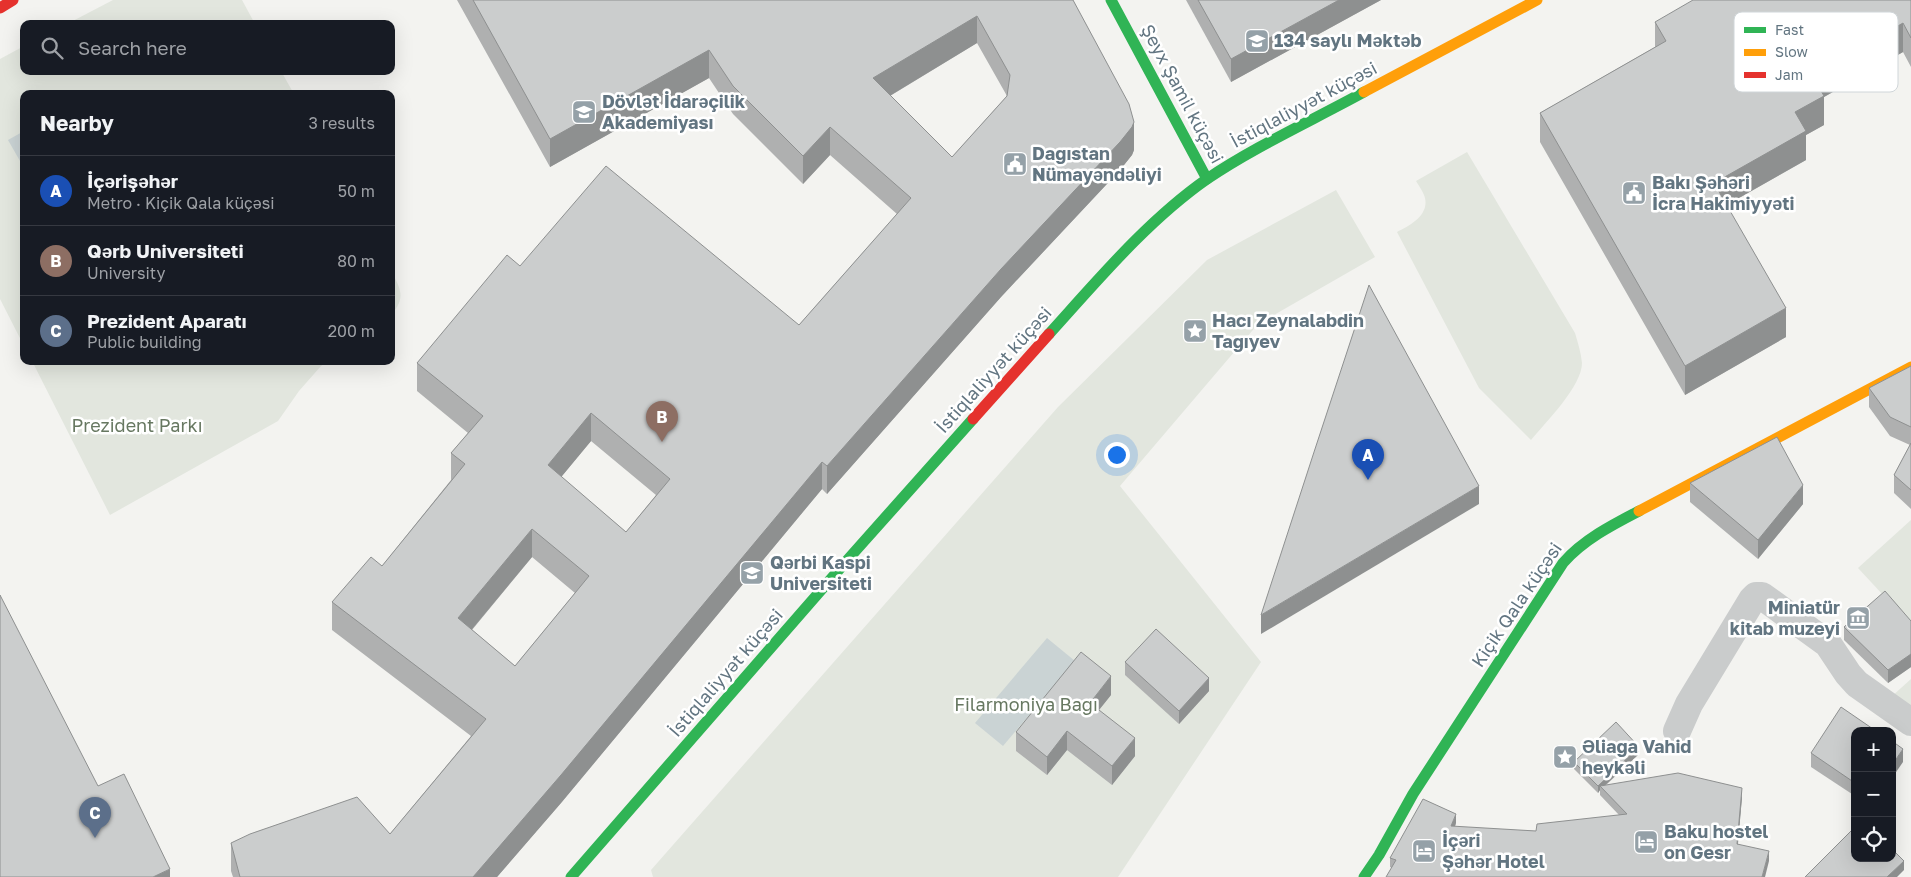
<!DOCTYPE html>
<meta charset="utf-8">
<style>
:root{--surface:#171b24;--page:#20242c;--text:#f1f3f6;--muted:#9ea1a6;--line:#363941;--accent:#2563eb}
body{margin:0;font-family:"Golos Text",sans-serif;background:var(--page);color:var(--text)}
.controls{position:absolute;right:15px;bottom:15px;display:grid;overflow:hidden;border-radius:10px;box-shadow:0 5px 20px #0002}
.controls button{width:45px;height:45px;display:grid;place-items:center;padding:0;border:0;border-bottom:1px solid var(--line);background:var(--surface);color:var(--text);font:25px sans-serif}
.you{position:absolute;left:1116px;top:454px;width:18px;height:18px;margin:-12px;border:4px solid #fff;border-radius:50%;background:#1a73e8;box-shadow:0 0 0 8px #1a73e833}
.badge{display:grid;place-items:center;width:32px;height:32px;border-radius:50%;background:var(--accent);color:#fff;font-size:16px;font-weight:700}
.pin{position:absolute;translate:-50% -41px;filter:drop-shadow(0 1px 2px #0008)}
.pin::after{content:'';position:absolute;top:26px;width:18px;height:15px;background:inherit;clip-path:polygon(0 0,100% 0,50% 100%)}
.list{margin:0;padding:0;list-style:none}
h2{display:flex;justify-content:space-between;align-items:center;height:65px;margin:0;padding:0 20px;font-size:21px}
h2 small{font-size:16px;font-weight:400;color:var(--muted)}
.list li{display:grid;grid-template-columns:32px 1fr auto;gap:15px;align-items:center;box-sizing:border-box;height:70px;padding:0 20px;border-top:1px solid var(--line)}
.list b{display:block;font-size:19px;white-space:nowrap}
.list p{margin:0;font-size:16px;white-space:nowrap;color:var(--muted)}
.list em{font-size:16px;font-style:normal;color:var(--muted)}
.icon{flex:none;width:28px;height:28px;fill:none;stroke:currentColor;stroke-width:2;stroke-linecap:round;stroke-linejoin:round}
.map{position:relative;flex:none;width:1911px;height:877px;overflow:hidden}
.search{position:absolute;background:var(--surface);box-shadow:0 5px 20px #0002;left:20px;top:20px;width:375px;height:55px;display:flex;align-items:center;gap:12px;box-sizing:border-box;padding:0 18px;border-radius:10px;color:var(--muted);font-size:19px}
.panel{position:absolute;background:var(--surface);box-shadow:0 5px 20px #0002;left:20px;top:90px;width:375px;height:275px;border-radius:10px}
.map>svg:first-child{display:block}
.green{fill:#e2e6de}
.water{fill:#cad3d4}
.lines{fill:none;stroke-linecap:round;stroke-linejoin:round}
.street{stroke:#cacccc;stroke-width:28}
.fast{stroke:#30b455;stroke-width:11}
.slow{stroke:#ff9f0a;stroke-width:11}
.jam{stroke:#e5322d;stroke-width:11}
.wall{fill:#afb0b0;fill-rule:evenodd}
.shaded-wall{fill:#8e9090}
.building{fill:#cbcdcd;stroke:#8e9090;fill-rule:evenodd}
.labels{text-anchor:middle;stroke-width:5;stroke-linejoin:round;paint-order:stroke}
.poi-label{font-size:18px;font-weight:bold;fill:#627581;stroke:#fff;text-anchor:start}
.street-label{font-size:18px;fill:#627581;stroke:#fff}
.park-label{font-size:18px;fill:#677861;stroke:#fff}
.key{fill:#fff;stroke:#d0d6d9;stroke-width:1}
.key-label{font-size:14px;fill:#627581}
</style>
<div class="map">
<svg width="1911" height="877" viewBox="0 0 1911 877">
<rect width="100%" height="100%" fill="#f3f3f0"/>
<g class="green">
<polygon points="113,0 242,0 255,24 67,24"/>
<polygon points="24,46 24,71 281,71 294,94 24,94 24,346 0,299 0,59"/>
<path d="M1467,152l108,181c3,10 6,20 7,30 0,23 -36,59 -51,77l-52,-52 -82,-156c12,-6 32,-16 28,-34 -1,-5 -6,-12 -9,-17z"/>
<polygon points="1336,190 1375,257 1258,324 1120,486 1261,662 1118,877 653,877 651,870 1058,407 1207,260"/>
<path d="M391,271c10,18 15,27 0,44z"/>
<polygon points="32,361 328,361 321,366 299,391 278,421 110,515"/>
<polygon points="1911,520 1911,625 1858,568"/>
<polygon points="1911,679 1911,711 1891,697"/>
</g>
<g class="water">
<polygon points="24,131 24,168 8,140"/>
<polygon points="1047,638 1075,661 1003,746 975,723"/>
</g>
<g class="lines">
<polyline class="street" points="1677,731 1689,704 1752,600 1756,596 1762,596 1828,644 1848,674 1857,684 1911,722"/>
<g class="fast">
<polyline points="1111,0 1207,179"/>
<path d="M1049,334c48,-53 98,-113 158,-155 47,-32 106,-59 157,-87"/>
<polyline points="571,877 850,557 973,419"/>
<path d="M1364,877l15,-22 34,-61 150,-231c20,-23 49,-38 76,-52"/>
</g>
<g class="slow">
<polyline points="1364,92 1537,0"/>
<polyline points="1639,511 1911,367"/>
</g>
<g class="jam">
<polyline points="0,8 13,0"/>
<polyline points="973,419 1049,334"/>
</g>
</g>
<g class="wall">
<path d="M457,0h616l61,150 -2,5 -12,15 -119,127 -174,197 -5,-5 -261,314 -64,74h-264l-2,-6v-28l159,-9 81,-98 -139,-106v-28l50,-36 69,-86v-27l17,-20 -51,-42v-28l103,-97 279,59 98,-111 -67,-59 -27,29 -70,-70 -24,-36 -159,89zM977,43l30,53 -55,61 -62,-61zM591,441l65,54 -30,37 -65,-55zM532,557l43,36 -60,73 -43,-36z"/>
<polygon points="1186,0 1381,0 1231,82"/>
<polygon points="1911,0 1911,67 1903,52 1824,97 1824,125 1806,135 1806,160 1727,205 1786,337 1685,395 1540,142 1540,113 1655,47 1655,22"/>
<polygon points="1911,366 1911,509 1894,493 1894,475 1910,445 1890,436 1869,407 1869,388"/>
<polygon points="1690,483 1803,504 1758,559 1690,502"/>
<polygon points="1911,621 1911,667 1888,683 1844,640 1844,627"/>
<polygon points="1125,662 1209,691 1179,724 1125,675"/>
<polygon points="1111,695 1099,710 1135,756 1112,785 1067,750 1047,775 1016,751 1016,732"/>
<polygon points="1855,731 1855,796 1811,767 1811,753"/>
<polygon points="1639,754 1606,785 1742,797 1738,844 1769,861 1392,868 1390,867 1390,858 1456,823 1455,827 1536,831 1619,815 1600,795 1600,790 1598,793 1574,769 1574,762"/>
</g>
<g class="shaded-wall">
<polygon points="1339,0 1381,0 1231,82 1231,59"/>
<polygon points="977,16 977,43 873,106 873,78"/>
<polygon points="1903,23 1903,52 1824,97 1824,125 1806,135 1806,160 1714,212 1714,183 1795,112 1812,75"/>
<polygon points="709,50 709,78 550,167 550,139"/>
<polygon points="1134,122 1134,150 1132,155 1120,170 1001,297 827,494 827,466 1001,269"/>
<polygon points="830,127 830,155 803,184 803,156"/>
<polygon points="1786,308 1786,337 1685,395 1685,366"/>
<polygon points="591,413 591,441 548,493 548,465"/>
<polygon points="822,462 822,489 561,803 497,877 473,877"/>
<polygon points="1803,485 1803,504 1758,559 1758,540"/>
<polygon points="1479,486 1479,504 1261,634 1261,615"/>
<polygon points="532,529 532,557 458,646 458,618"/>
<polygon points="1911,654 1911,667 1888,683 1888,670"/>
<polygon points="1111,676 1111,695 1090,721 1090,703"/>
<polygon points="1209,678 1209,691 1179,724 1179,711"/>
<polygon points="1067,731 1067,750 1047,775 1047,757"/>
<polygon points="1135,738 1135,756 1112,785 1112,766"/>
<polygon points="1639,747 1639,754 1602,788 1600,786 1600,790 1598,793 1598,786"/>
<polygon points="1903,749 1903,762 1892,778 1892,765"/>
<polygon points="1742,788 1742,797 1737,853 1737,844"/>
<polygon points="1456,814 1456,823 1451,836 1451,826"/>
<polygon points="1769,851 1769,861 1765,877 1762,877"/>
<polygon points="1904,861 1904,870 1897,877 1887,877"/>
<polygon points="170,869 170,877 153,877"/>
</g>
<g class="building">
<path d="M473,0h600l56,104 5,18 -2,5 -12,15 -119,127 -174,197 -5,-4 -261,313 -88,102h-233l-9,-34 19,-9 107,-37 33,37 96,-115 -154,-117 39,-45 11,9 83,-102 -14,-11 32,-37 -66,-53 90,-108 13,11 86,-100 193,159 112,-127 -81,-71 -27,29 -70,-70 -24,-36 -159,89zM977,16l33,59 -3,21 -55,61 -79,-79zM591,413l79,66 -44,53 -78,-67zM532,529l57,47 -74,90 -57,-48z"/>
<polygon points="1198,0 1339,0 1231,59"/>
<polygon points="1693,0 1911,0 1911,38 1903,23 1812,75 1824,96 1795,112 1806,131 1714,183 1786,308 1685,366 1540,113 1666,41 1655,22"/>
<polygon points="1369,285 1479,486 1261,615 1315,449"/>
<polygon points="1911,366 1911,427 1890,417 1869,388"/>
<polygon points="1777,437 1803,485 1758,540 1690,483"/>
<polygon points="1911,443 1911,490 1894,475"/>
<polygon points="1885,591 1911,621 1911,654 1888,670 1844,627"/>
<polygon points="0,595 98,786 124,774 170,869 153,877 0,877"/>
<polygon points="1156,629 1209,678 1179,711 1125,662"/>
<polygon points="1081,652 1111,676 1090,703 1135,738 1112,766 1067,731 1047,757 1016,732"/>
<polygon points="1841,707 1876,731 1855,731 1855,783 1811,753"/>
<polygon points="1616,722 1639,747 1598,786 1574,762"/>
<polygon points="1892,741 1903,749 1892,765"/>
<polygon points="1678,773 1742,788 1737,844 1769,851 1762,877 1386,877 1396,860 1390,858 1423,799 1456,814 1451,826 1536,831 1537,824 1627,814 1600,786"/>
<polygon points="1855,827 1855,858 1892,858 1892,849 1904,861 1887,877 1805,877"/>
</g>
<defs>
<symbol id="school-square" viewBox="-11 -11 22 22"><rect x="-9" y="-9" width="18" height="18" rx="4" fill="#95a1a8" stroke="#fff"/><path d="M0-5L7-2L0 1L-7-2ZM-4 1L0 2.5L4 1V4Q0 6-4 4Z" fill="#fff"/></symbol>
<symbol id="university-square" viewBox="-11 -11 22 22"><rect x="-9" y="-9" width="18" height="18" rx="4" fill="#95a1a8" stroke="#fff"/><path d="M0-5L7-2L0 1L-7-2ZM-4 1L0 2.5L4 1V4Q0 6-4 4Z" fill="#fff"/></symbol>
<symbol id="civic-square" viewBox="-11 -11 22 22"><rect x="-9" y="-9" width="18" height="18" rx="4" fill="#95a1a8" stroke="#fff"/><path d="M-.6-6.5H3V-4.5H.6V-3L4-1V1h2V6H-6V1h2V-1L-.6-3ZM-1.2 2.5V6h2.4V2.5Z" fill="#fff"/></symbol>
<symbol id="sight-square" viewBox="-11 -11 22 22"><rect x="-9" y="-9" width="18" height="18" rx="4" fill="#95a1a8" stroke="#fff"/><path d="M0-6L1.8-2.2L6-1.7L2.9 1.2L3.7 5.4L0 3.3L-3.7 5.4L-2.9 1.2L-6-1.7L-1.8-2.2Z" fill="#fff"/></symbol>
<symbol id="museum-square" viewBox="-11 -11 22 22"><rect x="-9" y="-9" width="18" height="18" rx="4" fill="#95a1a8" stroke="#fff"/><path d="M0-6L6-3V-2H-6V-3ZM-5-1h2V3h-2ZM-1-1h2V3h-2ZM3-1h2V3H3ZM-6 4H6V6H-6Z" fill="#fff"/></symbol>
<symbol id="hotel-square" viewBox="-11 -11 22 22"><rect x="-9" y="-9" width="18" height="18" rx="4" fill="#95a1a8" stroke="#fff"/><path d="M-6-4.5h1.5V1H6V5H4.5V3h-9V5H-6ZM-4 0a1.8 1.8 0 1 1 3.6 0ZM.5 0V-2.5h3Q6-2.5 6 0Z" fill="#fff"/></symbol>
</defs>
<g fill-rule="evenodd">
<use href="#school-square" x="1243" y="27" width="28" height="28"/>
<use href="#university-square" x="570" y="98" width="28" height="28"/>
<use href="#civic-square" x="1001" y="150" width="28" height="28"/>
<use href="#civic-square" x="1620" y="179" width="28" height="28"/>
<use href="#sight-square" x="1181" y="317" width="28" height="28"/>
<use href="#university-square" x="738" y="559" width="28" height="28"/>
<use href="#museum-square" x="1844" y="604" width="28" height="28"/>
<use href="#sight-square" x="1551" y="743" width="28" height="28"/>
<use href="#hotel-square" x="1632" y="828" width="28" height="28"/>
<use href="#hotel-square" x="1410" y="837" width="28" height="28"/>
</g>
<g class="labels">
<g class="poi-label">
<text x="1274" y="47">134 saylı Məktəb</text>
<text x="602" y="108">Dövlət İdarəçilik<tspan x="602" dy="21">Akademiyası</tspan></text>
<text x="1032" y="160">Dağıstan<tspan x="1032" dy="21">Nümayəndəliyi</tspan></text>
<text x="1652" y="189">Bakı Şəhəri<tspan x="1652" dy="21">İcra Hakimiyyəti</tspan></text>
<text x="1212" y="327">Hacı Zeynalabdin<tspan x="1212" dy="21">Tağıyev</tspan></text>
<text x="770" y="569">Qərbi Kaspi<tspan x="770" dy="21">Universiteti</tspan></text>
<text x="1840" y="614" text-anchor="end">Miniatür<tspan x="1840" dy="21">kitab muzeyi</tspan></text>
<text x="1582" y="753">Əliağa Vahid<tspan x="1582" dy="21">heykəli</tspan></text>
<text x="1664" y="838">Baku hostel<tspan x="1664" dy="21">on Gesr</tspan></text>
<text x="1442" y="847">İçəri<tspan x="1442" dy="21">Şəhər Hotel</tspan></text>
</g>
<g class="street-label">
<text transform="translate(1182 94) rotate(62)" y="6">Şeyx Şamil küçəsi</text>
<text transform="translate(1304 105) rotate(-28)" y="6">İstiqlaliyyət küçəsi</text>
<text transform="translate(994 370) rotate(-48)" y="6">İstiqlaliyyət küçəsi</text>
<text transform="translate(1517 605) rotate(-56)" y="6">Kiçik Qala küçəsi</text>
<text transform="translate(726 673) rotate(-49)" y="6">İstiqlaliyyət küçəsi</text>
</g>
<g class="park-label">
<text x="137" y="432">Prezident Parkı</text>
<text x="1026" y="711">Filarmoniya Bağı</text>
</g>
</g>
<rect x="1734" y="12" width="164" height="80" rx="8" class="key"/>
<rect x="1744" y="27" width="22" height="6" fill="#30b455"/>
<rect x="1744" y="49" width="22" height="7" fill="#ff9f0a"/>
<rect x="1744" y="72" width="22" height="6" fill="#e5322d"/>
<g class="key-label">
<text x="1775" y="35">Fast</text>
<text x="1775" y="57">Slow</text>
<text x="1775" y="80">Jam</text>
</g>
</svg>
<div class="controls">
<button>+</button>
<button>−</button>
<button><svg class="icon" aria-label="locate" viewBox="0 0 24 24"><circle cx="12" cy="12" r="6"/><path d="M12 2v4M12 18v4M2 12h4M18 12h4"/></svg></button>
</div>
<div class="you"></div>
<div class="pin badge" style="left:1368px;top:480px;background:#1a4fb4">A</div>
<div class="pin badge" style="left:662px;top:442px;background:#8d6e63">B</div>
<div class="pin badge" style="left:95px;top:838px;background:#5c6f8a">C</div>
<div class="search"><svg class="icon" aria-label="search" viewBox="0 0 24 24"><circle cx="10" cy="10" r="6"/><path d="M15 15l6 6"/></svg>Search here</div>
<section class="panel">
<h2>Nearby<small>3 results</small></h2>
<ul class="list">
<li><span class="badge" style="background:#1a4fb4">A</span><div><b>İçərişəhər</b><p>Metro · Kiçik Qala küçəsi</p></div><em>50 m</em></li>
<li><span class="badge" style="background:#8d6e63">B</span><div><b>Qərb Universiteti</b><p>University</p></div><em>80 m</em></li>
<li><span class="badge" style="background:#5c6f8a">C</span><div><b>Prezident Aparatı</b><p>Public building</p></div><em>200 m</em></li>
</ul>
</section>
</div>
